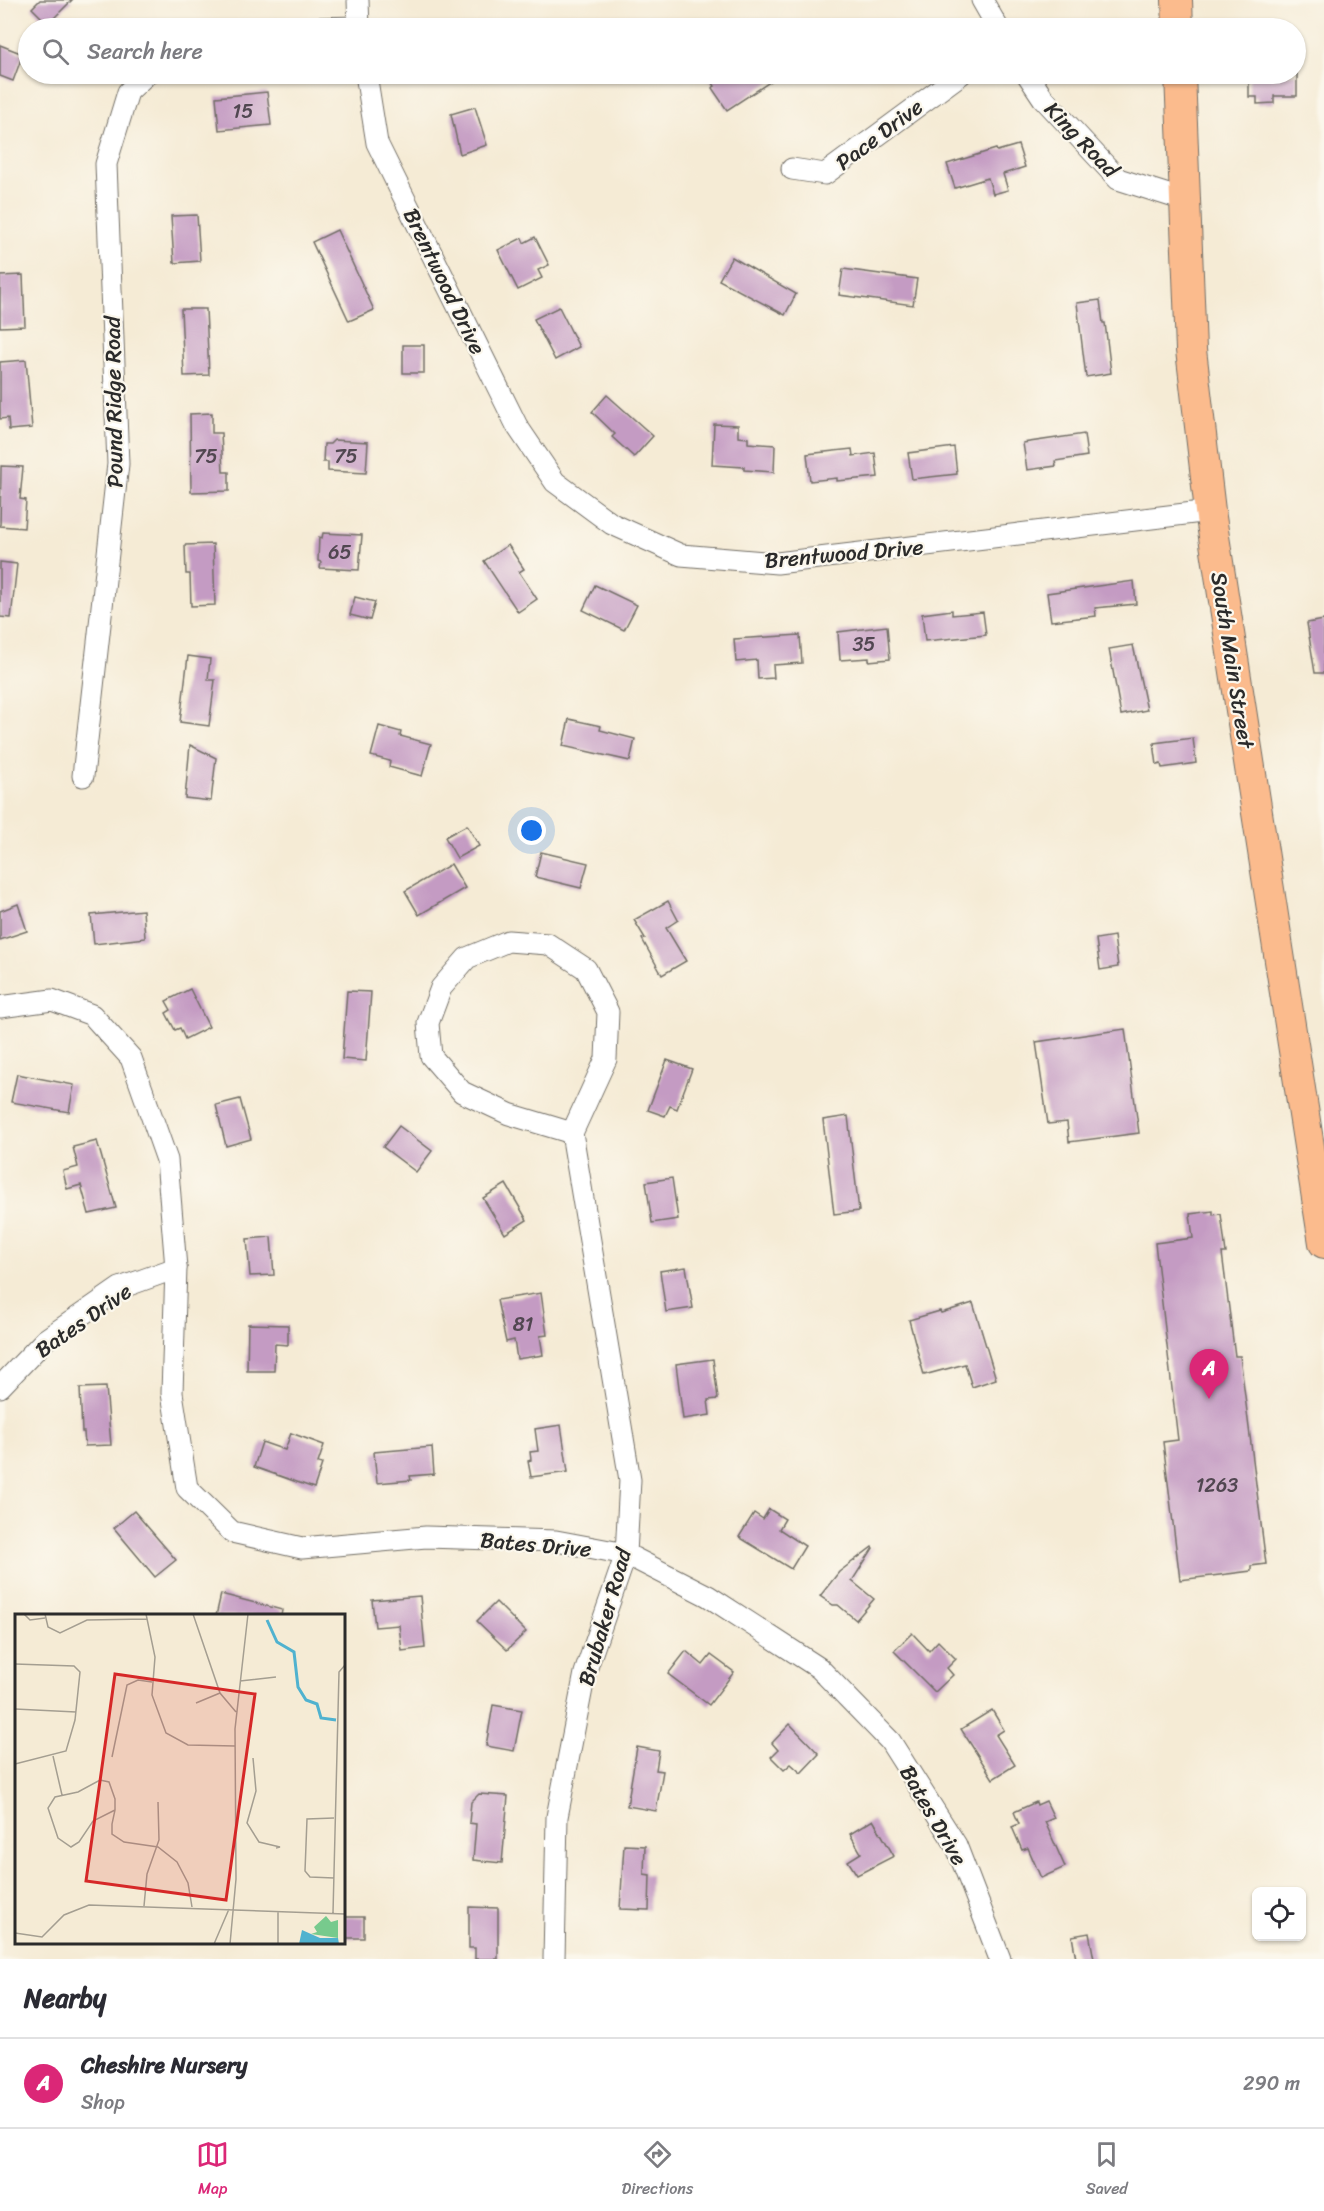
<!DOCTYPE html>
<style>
:root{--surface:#fff;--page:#f2f2f3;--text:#2b2b33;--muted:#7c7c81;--line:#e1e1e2;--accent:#db2777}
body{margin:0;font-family:Sriracha,sans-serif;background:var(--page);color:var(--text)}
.controls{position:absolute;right:18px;bottom:18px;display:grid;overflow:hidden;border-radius:9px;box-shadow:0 2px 4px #0004}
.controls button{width:54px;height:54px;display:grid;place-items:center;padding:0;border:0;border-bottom:2px solid var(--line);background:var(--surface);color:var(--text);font:30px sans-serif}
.you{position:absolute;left:532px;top:831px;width:21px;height:21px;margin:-15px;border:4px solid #fff;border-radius:50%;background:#1a73e8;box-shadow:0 0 0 9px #1a73e833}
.badge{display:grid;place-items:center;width:39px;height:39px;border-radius:50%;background:var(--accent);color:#fff;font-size:20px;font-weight:700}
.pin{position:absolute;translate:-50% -50px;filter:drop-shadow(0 2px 3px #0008)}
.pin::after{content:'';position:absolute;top:32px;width:21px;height:18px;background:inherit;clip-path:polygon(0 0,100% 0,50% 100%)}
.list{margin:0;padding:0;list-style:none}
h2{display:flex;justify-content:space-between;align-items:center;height:78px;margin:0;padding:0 24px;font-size:26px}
h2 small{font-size:20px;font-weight:400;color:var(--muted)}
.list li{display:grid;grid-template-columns:39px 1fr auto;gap:18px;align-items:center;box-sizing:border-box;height:90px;padding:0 24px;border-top:2px solid var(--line)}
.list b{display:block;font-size:22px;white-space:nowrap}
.list p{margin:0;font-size:20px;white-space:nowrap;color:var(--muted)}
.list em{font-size:20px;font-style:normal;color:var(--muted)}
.icon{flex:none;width:33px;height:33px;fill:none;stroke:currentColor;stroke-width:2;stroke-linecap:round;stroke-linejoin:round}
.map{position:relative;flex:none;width:1324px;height:1959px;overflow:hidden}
.search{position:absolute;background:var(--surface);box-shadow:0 2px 4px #0004;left:18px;right:18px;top:18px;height:66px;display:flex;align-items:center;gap:15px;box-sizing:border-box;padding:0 21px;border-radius:33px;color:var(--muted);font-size:22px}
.sheet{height:168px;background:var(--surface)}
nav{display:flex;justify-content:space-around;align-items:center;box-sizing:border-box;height:84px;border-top:2px solid var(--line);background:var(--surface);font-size:16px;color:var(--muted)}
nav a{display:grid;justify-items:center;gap:3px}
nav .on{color:var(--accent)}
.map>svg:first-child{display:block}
.building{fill:#c49bc3}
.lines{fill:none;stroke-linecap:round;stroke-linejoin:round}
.minor-casing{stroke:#726e66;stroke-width:23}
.highway-casing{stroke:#726e66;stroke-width:32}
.minor{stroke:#fff;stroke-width:21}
.highway{stroke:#fbbb8d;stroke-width:30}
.labels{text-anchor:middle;stroke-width:4.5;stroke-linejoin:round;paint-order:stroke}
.number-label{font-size:20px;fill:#514751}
.street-label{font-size:22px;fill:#2b2b2b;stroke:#fbf7ec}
.inset-river{fill:none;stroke:#50b2cf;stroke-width:3}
.inset-road{fill:none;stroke:#a49e91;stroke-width:1.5}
.view{fill:#d62828;fill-opacity:0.15;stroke:#d62828;stroke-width:3}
.inset-edge{fill:none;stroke:#2b2b2b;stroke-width:3}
</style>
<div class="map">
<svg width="1324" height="1959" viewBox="0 0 1324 1959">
<rect width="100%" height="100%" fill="#fbf7ec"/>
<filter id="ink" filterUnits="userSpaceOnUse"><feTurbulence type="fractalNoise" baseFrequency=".0167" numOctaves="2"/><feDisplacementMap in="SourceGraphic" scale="12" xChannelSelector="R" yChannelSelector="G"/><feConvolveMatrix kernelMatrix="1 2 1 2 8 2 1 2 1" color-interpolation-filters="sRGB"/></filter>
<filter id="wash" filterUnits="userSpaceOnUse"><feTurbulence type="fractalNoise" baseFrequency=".008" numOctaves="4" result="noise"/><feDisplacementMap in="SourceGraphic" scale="24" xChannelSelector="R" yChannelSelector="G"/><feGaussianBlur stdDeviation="1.35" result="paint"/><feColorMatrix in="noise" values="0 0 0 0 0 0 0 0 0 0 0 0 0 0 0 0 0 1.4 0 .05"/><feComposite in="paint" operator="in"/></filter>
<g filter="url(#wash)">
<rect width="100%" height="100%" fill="#f5ebd5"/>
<g id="blocks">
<g class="building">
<polygon points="40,0 72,0 48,24 32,8"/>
<polygon points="0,45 23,54 13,81 0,76"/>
<polygon points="706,74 782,74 727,110 712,88 715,86"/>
<polygon points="1267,74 1297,74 1297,96 1274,96 1274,103 1257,104 1257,97 1249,97 1249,75"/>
<polygon points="267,92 271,125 219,130 216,97"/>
<polygon points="475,107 487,145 460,154 451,114"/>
<polygon points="1018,145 1025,167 1003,174 1008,190 993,194 988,178 955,188 947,164 996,149 997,151"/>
<polygon points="197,215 200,261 174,263 171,216"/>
<polygon points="337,230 374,310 349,321 312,242"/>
<polygon points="535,237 549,265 538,270 542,278 518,290 498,250 522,238 524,243"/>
<polygon points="732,257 796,294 785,315 719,280"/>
<polygon points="843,269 917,279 913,305 839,295"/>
<polygon points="23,275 25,326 0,327 0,276"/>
<polygon points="1100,300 1103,323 1105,323 1111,373 1086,377 1077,303"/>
<polygon points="559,307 579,347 555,360 534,319"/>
<polygon points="181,309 206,309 209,375 184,376"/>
<rect x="403" y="345" width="21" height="28"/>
<polygon points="26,360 32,428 9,430 8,418 0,419 0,362"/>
<polygon points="607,395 653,436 634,457 612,437 615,434 592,412"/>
<polygon points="212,413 212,433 221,433 223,472 229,472 229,491 191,492 190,414"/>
<polygon points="714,424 738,425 738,437 748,438 748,443 775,445 774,472 744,470 744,467 712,465"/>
<polygon points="1084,434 1087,456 1055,461 1056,466 1027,470 1023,443"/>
<polygon points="334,440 368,442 366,473 328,471 328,462 323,462 324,444 330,444"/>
<polygon points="954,447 957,474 912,479 908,453"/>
<polygon points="852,449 853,456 875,453 878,477 837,481 837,478 810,481 807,454"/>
<polygon points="1,466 23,467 20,499 26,500 24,528 0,526"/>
<polygon points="323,533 362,535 359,570 320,568 321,562 318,561 319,537 322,538"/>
<polygon points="213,544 215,605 191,606 190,574 186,574 185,545"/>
<polygon points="508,545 524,569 519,572 537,599 518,612 484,561"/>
<polygon points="0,562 17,564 11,618 0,617"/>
<polygon points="1134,581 1136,604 1095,608 1096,616 1051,621 1047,593"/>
<polygon points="595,585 637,605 624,630 583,610"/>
<polygon points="355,597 375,602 370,620 350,615"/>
<polygon points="952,610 952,615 983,612 986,635 925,641 922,614"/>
<polygon points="1324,620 1324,673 1315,673 1307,623"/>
<polygon points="887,626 890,659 869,661 869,658 840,660 838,632"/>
<polygon points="800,635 802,663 773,665 774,678 758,679 757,660 736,662 734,639"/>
<polygon points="1133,645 1147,710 1121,715 1109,649"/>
<polygon points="188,656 210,659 208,680 215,680 209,726 180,722"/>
<polygon points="569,719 601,726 600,730 635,739 630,761 563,746"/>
<polygon points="379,726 401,732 400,736 431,744 422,776 389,767 390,761 371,756"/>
<polygon points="1193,738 1196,763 1162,768 1161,764 1157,765 1154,743"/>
<polygon points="190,745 216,758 211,801 185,798"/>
<polygon points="467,825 479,846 457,858 445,837"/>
<polygon points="541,852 588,863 581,888 535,877"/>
<polygon points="451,864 465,888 419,915 405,891"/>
<polygon points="668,901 678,920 666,928 686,961 662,975 642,939 645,938 634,920"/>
<polygon points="18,904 27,931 0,940 0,911"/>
<polygon points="143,910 145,938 94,944 91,915"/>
<polygon points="1114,936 1118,967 1100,970 1096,939"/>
<polygon points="190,989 209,1027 185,1039 180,1028 175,1030 166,1013 171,1010 166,1001"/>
<polygon points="347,991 371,992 366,1061 342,1059"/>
<polygon points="1125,1029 1139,1133 1069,1142 1067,1122 1048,1124 1036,1042"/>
<polygon points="667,1060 692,1069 677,1109 670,1106 665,1116 648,1110"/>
<polygon points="17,1074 74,1085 69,1112 11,1102"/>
<polygon points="240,1099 251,1139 226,1146 216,1105"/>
<polygon points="848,1116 859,1211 834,1214 823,1120"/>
<polygon points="399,1126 432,1151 416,1172 383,1147"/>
<polygon points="97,1141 116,1208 89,1214 81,1185 67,1189 63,1171 78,1167 73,1147"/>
<polygon points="672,1178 678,1219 652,1223 646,1182"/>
<polygon points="506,1184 527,1220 505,1234 483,1198"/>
<polygon points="1213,1211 1213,1215 1221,1214 1226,1253 1222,1253 1235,1356 1240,1356 1266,1564 1251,1566 1251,1571 1180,1580 1163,1442 1178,1440 1155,1243 1193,1238 1190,1214"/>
<polygon points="271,1237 274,1275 250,1276 247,1239"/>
<polygon points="686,1267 693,1308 666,1312 660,1271"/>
<polygon points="541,1293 547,1335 540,1336 543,1355 517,1359 514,1340 506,1342 497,1300"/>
<polygon points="973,1303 996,1379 972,1387 965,1364 924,1375 909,1320 940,1311 941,1313"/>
<polygon points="248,1324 288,1325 288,1345 275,1344 274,1371 247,1371"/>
<polygon points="713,1359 718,1399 708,1400 710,1415 683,1419 676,1364"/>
<polygon points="106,1387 111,1445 85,1446 84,1432 82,1432 80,1388"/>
<polygon points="561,1425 568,1472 531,1477 528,1461 531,1460 530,1452 538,1451 535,1429"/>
<polygon points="291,1433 324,1445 318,1463 322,1464 314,1488 254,1467 262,1442 285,1450"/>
<polygon points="432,1447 434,1474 410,1476 411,1480 377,1483 374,1452"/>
<polygon points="769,1509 785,1519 779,1529 805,1546 791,1569 739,1537 754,1513 763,1519"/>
<polygon points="134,1511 176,1560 155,1577 114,1528"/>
<polygon points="872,1547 873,1548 852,1581 874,1599 856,1620 838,1605 833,1605 820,1596 839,1572"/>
<polygon points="221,1594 282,1610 281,1616 216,1616"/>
<polygon points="420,1596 425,1648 402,1651 399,1625 375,1627 372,1600"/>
<polygon points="496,1602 526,1632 507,1650 477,1621"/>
<polygon points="912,1633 929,1651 938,1641 956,1659 947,1668 953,1675 935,1692 894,1651"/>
<polygon points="686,1651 703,1665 711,1655 734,1672 709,1705 668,1674"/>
<polygon points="493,1705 522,1710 514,1751 486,1746"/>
<polygon points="992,1710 1004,1730 996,1735 1015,1765 993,1779 961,1729"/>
<polygon points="790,1724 819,1754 801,1773 791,1764 784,1770 771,1757 778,1750 772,1743"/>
<polygon points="637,1747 659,1751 656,1770 663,1771 656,1811 627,1806"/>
<polygon points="479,1794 508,1796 502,1863 473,1860 476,1824 469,1823 471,1802"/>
<polygon points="1046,1801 1054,1818 1045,1822 1065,1867 1041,1878 1028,1848 1022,1850 1012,1827 1019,1824 1014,1812 1036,1802 1037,1805"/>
<polygon points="873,1820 894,1856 857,1875 848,1861 861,1853 850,1834"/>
<polygon points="624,1845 645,1846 644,1874 650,1875 649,1910 620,1909"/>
<polygon points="469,1907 498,1908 498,1959 475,1959 475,1948 469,1948"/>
<rect x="344" y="1917" width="20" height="21"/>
<polygon points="1089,1933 1094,1959 1076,1959 1072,1936"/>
</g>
</g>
</g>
<g filter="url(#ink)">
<use href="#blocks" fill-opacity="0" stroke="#726e66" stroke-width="1.5"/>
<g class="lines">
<defs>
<g id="minor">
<polyline points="358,0 359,28"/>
<polyline points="982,0 998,28"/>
<polyline points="315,28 359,27"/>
<polyline points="366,74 377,143 517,426 555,482 612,524 681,555 777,563 1210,511"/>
<polyline points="1027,74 1043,98 1118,179 1184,200"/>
<polyline points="792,169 825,174 961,74"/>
<polyline points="83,776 118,464 106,164 128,92 147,74"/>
<polygon points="508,941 548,944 586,969 608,1012 606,1059 572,1133 509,1114 462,1092 431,1056 428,1023 441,988 467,958"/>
<polyline points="0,1007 52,1000 92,1015 131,1058 167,1160 176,1268 172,1393 187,1488 232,1532 302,1548 426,1537 556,1541 626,1554 708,1596 819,1668 890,1741 956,1845 1000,1959"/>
<polyline points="0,1387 45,1340 120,1288 176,1268"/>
<polyline points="554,1959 557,1817 585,1673 626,1554 630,1480 572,1133"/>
</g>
<g id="highway">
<polyline points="1177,0 1178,28"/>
<polyline points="1180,74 1191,350 1210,511 1324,1243"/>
</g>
</defs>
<use href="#minor" class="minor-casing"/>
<use href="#highway" class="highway-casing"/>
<use href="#minor" class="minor"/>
<use href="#highway" class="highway"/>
</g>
</g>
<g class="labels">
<g class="number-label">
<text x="243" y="118">15</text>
<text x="206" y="463">75</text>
<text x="346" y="463">75</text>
<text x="340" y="559">65</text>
<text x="864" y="651">35</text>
<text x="523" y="1331">81</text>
<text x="1217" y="1492">1263</text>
</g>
<g class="street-label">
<text transform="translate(879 134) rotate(-37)" y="8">Pace Drive</text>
<text transform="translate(1082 139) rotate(46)" y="8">King Road</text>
<text transform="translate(445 281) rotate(64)" y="8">Brentwood Drive</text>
<text transform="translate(113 402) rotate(-91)" y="8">Pound Ridge Road</text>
<text transform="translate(844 553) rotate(-5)" y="8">Brentwood Drive</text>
<text transform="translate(1233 660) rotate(81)" y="8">South Main Street</text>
<text transform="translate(83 1320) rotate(-35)" y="8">Bates Drive</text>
<text transform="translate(536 1544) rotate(5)" y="8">Bates Drive</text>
<text transform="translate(604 1617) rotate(-74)" y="8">Brubaker Road</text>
<text transform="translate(934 1815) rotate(60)" y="8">Bates Drive</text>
</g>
</g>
<g transform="translate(15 1614)">
<rect width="330" height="330" fill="#f5ebd5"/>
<path d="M311,302l5,6 7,-2v18l-27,-4 6,-2 -3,-5z" fill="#77ca8d"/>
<path d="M287,316l18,8h18l1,6h-40z" fill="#50b2cf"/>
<path class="inset-river" d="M252,6l10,22 17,10 4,35 8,13 11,4 4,14 15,2"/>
<path class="inset-road" d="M9,0l6,6 15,-2M30,0l3,13 12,6 27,-13 60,-1M131,0l9,43 -3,38 14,38 22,12 47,1M178,0l27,79 16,19M0,50l59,2 6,6 -5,48 -9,31 -51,13M225,67l36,-4M181,89l24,-10M0,95l61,3M38,142l9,39M97,143l15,-72 11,-5 14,2M238,144l3,33 -9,32 12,19 21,5 -4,1M100,196l-22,11 -14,21 -8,5 -13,-9 -10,-30 7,-11 23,-5 22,-12 9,2 6,17v11l-3,14v10l12,8 34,5 19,15 11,21 4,24M319,264l-24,-1 -5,-6 2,-52 27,-1M129,292l3,-32 12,-34 -1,-38M263,297v33M318,299l6,-241 6,-7M0,319l27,4 22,-22 25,-10 256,9M199,330l15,-35M215,330l6,-65 -1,-150 13,-115"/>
<path class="view" d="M100,60l140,20 -29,206 -140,-19z"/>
<rect width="330" height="330" class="inset-edge"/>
</g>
</svg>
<div class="controls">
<button><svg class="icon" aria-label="locate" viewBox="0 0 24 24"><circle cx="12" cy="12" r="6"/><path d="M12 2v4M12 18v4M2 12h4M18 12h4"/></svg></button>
</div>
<div class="you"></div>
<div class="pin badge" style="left:1209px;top:1399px">A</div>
<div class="search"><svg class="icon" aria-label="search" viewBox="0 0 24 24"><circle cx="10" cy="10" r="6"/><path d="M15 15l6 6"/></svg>Search here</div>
</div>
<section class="sheet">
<h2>Nearby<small></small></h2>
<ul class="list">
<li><span class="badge">A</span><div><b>Cheshire Nursery</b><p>Shop</p></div><em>290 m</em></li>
</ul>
</section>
<nav>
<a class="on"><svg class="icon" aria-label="map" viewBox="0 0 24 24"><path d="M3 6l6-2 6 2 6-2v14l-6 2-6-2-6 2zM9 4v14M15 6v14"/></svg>Map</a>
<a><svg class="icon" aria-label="directions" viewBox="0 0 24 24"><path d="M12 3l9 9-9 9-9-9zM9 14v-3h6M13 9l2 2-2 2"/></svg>Directions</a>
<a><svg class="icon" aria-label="saved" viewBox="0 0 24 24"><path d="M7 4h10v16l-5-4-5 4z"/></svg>Saved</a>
</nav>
